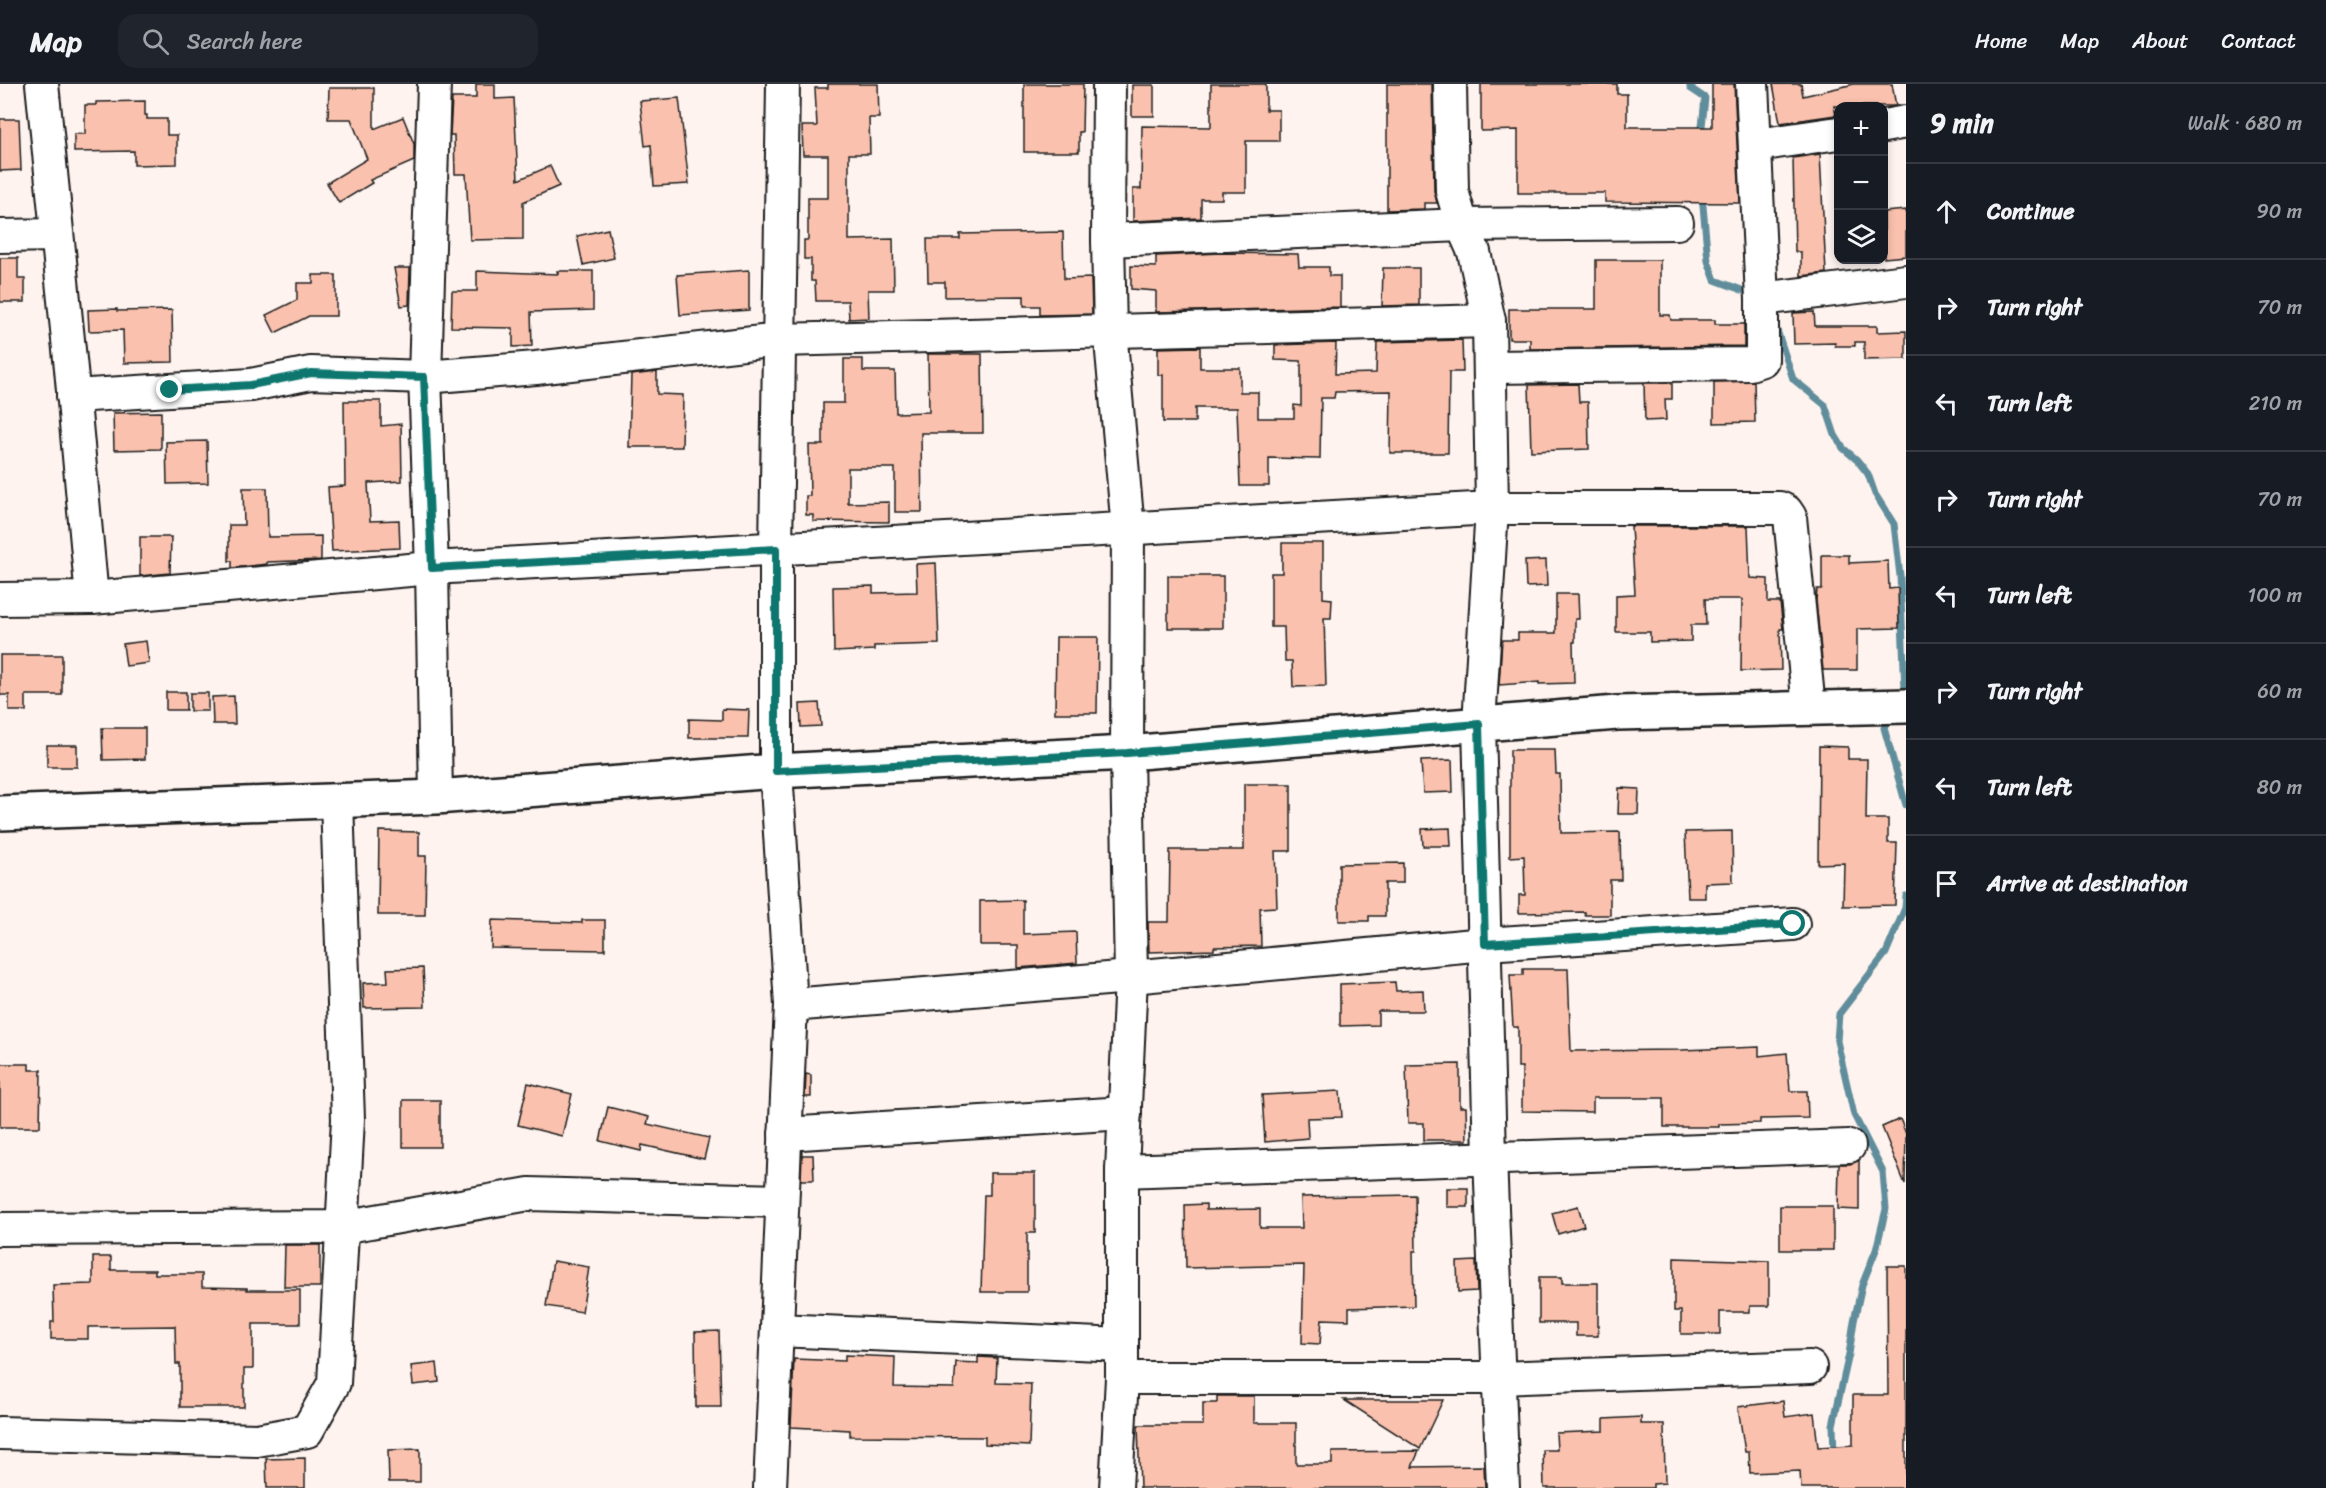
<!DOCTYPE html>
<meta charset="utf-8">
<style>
:root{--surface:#171b24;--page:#20242c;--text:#f1f3f6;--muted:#9ea1a6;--line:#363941}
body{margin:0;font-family:Sriracha,sans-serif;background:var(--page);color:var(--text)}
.controls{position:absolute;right:18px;top:18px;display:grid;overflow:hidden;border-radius:12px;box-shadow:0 3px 9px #0003}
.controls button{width:54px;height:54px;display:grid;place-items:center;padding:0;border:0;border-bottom:2px solid var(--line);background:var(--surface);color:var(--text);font:30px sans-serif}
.stop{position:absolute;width:18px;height:18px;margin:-14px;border:4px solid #0f766e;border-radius:50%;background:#fff}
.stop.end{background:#0f766e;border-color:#fff;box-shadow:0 2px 6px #0008}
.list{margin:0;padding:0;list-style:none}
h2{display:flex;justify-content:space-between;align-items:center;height:78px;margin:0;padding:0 24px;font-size:26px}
h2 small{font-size:20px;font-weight:400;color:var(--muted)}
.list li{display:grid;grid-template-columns:39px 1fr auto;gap:18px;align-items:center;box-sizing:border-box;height:96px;padding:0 24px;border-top:2px solid var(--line)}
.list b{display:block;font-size:22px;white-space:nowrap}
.list em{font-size:20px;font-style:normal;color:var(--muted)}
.icon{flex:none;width:33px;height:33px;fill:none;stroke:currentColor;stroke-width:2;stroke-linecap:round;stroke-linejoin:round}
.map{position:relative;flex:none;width:1906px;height:1404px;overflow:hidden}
header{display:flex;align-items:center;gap:36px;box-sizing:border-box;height:84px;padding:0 30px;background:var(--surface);border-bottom:2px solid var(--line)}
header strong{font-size:28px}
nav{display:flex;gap:33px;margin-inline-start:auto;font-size:21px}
.search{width:420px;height:54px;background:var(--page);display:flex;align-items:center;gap:15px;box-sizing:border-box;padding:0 21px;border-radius:18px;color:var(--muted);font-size:22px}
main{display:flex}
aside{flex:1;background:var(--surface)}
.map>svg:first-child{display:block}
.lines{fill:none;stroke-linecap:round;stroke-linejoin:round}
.stream{stroke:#618d9b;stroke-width:7}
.building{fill:#fac2ae;stroke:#1c1c1c;stroke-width:1.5}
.minor-casing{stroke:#1c1c1c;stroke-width:36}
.major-casing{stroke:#1c1c1c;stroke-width:38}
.minor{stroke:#fff;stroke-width:32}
.major{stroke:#fff;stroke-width:33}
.route{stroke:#0f766e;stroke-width:8}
</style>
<header>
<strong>Map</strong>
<div class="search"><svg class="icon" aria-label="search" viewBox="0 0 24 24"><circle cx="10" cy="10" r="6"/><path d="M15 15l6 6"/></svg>Search here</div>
<nav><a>Home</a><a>Map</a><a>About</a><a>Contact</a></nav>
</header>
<main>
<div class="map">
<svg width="1906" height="1404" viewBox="0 0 1906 1404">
<rect width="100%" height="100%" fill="#fef3ef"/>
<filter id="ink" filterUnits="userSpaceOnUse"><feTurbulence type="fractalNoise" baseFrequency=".0167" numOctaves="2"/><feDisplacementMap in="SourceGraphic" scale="12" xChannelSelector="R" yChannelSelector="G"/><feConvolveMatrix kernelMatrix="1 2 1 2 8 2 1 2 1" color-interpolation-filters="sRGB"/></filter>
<g filter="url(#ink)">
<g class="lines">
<g class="stream">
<polyline points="1690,0 1690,4 1705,14 1701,52"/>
<polyline points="1702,111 1708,177 1715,196 1755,211"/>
<polyline points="1775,240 1793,295 1825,321 1835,351 1843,364 1857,376 1868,390 1875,410 1894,440 1900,492 1905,606 1902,612"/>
<polyline points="1891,632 1884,644 1906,721"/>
<polyline points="1834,1371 1833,1341 1849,1270 1854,1237 1862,1201 1876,1166 1886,1125 1883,1088 1854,1031 1837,957 1839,930 1886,869 1905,824 1906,812"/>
</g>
</g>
<g class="building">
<polygon points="476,0 495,0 495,15 514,14 518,96 550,82 559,102 523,118 523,155 470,156 466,90 455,90 454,51 450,51 452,14 476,14"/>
<polygon points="828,0 878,0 879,34 869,34 870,70 849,70 849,156 893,155 894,206 868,206 869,234 849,235 848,217 816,217 815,197 811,197 811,175 804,175 804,156 808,156 808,114 828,114 828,71 803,71 802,42 817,42 815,4 828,4"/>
<polygon points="1024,0 1083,0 1082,48 1079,48 1079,68 1024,68"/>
<polygon points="1211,0 1266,0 1266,26 1279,26 1279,57 1246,57 1246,108 1222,108 1222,115 1201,115 1201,134 1133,137 1133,105 1141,105 1142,42 1211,43"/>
<polygon points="1387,0 1432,0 1434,107 1437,119 1424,119 1424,125 1387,126"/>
<polygon points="1481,0 1617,0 1617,10 1627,10 1627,43 1712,43 1712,0 1734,0 1740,119 1605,118 1605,109 1518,109 1518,46 1481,47"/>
<polygon points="1773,0 1801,0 1803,12 1854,0 1892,0 1896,22 1834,22 1836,31 1780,39"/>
<rect x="1132" y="1" width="22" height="31"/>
<polygon points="329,4 374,4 374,45 403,33 414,60 414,77 370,96 372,99 339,119 327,99 367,75 351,35 328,35"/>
<polygon points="679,14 689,100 654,102 651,61 645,62 640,17"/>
<polygon points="145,17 145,31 147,31 147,35 167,35 167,51 177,51 177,80 134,81 134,67 74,68 74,50 85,50 85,21 96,21 96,18"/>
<polygon points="0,35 19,35 21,86 0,87"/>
<polygon points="1820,70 1826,189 1801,192 1801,168 1795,168 1793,74"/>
<polygon points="1906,126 1906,172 1884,174 1884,128"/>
<polygon points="608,145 614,174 583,181 577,152"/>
<polygon points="1063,148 1064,195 1091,194 1092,230 1040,231 1040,222 1024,222 1024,212 945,213 945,198 928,198 927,155 960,155 960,150"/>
<polygon points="1221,169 1298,170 1299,183 1329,183 1329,192 1340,192 1340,223 1158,228 1156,228 1156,207 1131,205 1131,182 1156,183 1156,172"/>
<polygon points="0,174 18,174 18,195 25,195 25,218 0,218"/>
<polygon points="1596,176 1660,176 1660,231 1670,231 1671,236 1715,236 1715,240 1744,240 1744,262 1530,265 1530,255 1509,255 1509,225 1596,225"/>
<polygon points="394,184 410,184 409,221 401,222"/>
<polygon points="1383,184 1419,184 1419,221 1382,222"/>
<polygon points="749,186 749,226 680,231 677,191"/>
<polygon points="477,187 558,190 557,187 593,187 593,226 531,228 532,262 513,263 513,244 451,243 452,207 477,207"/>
<polygon points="313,191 336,191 336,232 309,232 275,249 266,231 297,216 297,199 313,199"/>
<polygon points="117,225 117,227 172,226 173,278 124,279 123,246 89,247 88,226"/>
<polygon points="1814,228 1815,242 1877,242 1877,248 1906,247 1906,275 1864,276 1864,258 1855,258 1855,262 1835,262 1835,259 1794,260 1793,229"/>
<polygon points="1462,256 1463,288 1449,288 1448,369 1390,369 1391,307 1335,308 1334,314 1321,314 1320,375 1269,374 1269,402 1240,402 1237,324 1195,324 1195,338 1163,338 1163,291 1158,291 1158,264 1200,263 1200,284 1240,284 1240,308 1258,308 1258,334 1294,334 1294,321 1301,322 1301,277 1275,276 1275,261 1336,259 1335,290 1376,289 1377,258"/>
<polygon points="928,270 982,270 983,349 921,349 922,428 895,428 895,384 848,384 848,419 889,418 889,438 813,437 813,431 806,431 806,412 810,412 809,361 823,361 823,319 844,319 844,275 863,275 863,287 895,287 896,329 929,328"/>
<polygon points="657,288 657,310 683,311 682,363 629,363 631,291"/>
<polygon points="1754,297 1755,338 1714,339 1714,298"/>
<polygon points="1644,299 1672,299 1672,315 1665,315 1666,336 1645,337"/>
<polygon points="1578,300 1579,318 1588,318 1589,365 1531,367 1529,301"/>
<polygon points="344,317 381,317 381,342 401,340 402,397 368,399 370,437 399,436 400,464 332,467 328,403 345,402"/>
<polygon points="161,328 161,365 114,366 113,329"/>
<polygon points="207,357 208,399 167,400 166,358"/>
<polygon points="243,404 267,404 268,453 321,452 321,476 267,478 267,480 232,484 232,477 229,477 229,441 244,441"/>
<polygon points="1631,442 1748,442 1750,494 1768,495 1768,518 1780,518 1783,545 1780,545 1781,586 1741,587 1742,515 1705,515 1706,541 1691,541 1691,557 1650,558 1650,548 1616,548 1616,511 1635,510"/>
<polygon points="140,453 171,453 170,489 140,492"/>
<polygon points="1282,459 1323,459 1323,514 1332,515 1331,534 1324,534 1326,602 1293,603 1292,577 1285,577 1284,543 1271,543 1271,489 1282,489"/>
<polygon points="1822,471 1849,471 1849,479 1888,477 1889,505 1898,504 1899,544 1857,545 1857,586 1823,586 1816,516 1817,505 1822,505"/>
<polygon points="1546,476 1547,502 1526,503 1525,477"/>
<polygon points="936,479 939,560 874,562 874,566 834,568 833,503 873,502 873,509 917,508 916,480"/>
<rect x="1168" y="492" width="55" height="52"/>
<polygon points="1556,510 1578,510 1579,535 1575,535 1575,558 1573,558 1574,599 1539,600 1539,598 1499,601 1502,556 1518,556 1518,549 1556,549"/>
<polygon points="1056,553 1098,553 1097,629 1055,629"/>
<polygon points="146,557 149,579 126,582 123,560"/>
<polygon points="0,571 62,571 62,611 26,611 26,627 9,627 9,611 0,611"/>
<rect x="166" y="608" width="20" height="18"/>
<rect x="190" y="609" width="18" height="18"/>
<polygon points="234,612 235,640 213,640 212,613"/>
<polygon points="819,619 821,642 801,643 800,620"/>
<polygon points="722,625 749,626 748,654 689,654 689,635 722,636"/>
<polygon points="102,644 145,644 145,675 103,676"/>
<rect x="47" y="661" width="30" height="22"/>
<polygon points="1819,662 1848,663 1848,675 1867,675 1866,735 1888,735 1888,759 1897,759 1895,821 1843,822 1844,779 1818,780"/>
<polygon points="1510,666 1555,666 1556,690 1560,690 1561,749 1620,748 1621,796 1610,796 1610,831 1585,831 1585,828 1519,829 1519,811 1525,811 1524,772 1510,773"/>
<polygon points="1452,676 1453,708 1423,709 1421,677"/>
<polygon points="1244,700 1291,700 1291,767 1275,767 1277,823 1260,824 1261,862 1214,863 1214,866 1149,868 1148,838 1169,838 1170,766 1244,766"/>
<polygon points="1619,704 1639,705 1638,730 1618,730"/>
<polygon points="1450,744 1451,762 1423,762 1422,745"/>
<polygon points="379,747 419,748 419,772 426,772 425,831 378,831"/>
<polygon points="1732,747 1733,798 1705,799 1705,814 1688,814 1685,748"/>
<polygon points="1403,779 1403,799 1385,799 1385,832 1369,832 1369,837 1339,837 1339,780"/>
<polygon points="1023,816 1023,850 1076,848 1077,879 1018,884 1018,861 980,861 980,817"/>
<polygon points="492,836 582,839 582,836 605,836 605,866 491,864"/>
<polygon points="423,884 425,923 364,924 363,899 388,898 387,885"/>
<polygon points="1523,885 1568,885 1571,967 1682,966 1759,963 1759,972 1787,969 1790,1007 1807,1007 1808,1034 1760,1035 1760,1039 1719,1040 1719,1043 1664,1043 1664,1014 1593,1014 1593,1028 1522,1027 1522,983 1518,983 1518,943 1513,943 1510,891 1523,891"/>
<polygon points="1395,898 1396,907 1423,906 1424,927 1378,927 1378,941 1340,942 1340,900"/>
<polygon points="0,980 29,980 29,986 41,986 40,1043 0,1043"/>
<polygon points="1460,980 1460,1023 1466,1023 1467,1056 1424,1056 1424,1039 1408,1039 1406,981"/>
<polygon points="806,990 811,991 811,1013 805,1013"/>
<polygon points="528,999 572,1010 562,1052 518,1041"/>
<polygon points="1340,1007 1342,1033 1307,1034 1308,1054 1265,1058 1262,1011"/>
<rect x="403" y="1016" width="37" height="47"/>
<polygon points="608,1023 649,1033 647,1040 709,1054 704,1075 642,1061 641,1067 600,1057"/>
<polygon points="1900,1035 1906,1050 1905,1100 1882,1043"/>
<polygon points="802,1071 813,1071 814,1096 801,1096"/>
<polygon points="1859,1076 1859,1126 1838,1125 1839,1080 1850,1080"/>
<polygon points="990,1089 1035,1089 1035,1149 1027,1149 1027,1208 981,1208 984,1111 990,1111"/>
<rect x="1447" y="1104" width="21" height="19"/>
<polygon points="1415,1111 1416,1167 1413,1167 1414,1222 1349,1224 1349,1236 1322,1235 1320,1260 1302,1259 1304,1181 1186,1184 1185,1121 1206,1120 1206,1126 1260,1125 1260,1144 1302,1144 1301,1113"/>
<polygon points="1578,1122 1584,1142 1558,1150 1552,1129"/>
<rect x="1780" y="1122" width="53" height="44"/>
<polygon points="285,1161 320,1161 320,1203 284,1203"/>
<polygon points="93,1173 111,1173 111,1186 155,1186 155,1190 202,1190 202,1203 247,1204 247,1206 300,1206 300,1240 253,1240 253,1285 244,1285 244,1323 180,1323 180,1280 176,1280 175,1242 88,1243 88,1255 51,1255 51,1238 54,1238 53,1201 93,1200"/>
<polygon points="1674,1174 1769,1177 1769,1222 1750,1222 1750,1228 1720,1228 1720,1250 1681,1250 1681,1227 1674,1227"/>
<polygon points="553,1177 589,1183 582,1228 546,1222"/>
<polygon points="1476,1177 1477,1207 1458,1208 1457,1178"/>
<polygon points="1887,1182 1906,1182 1906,1404 1801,1404 1800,1387 1750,1389 1749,1368 1745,1368 1738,1323 1783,1317 1785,1333 1814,1329 1818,1363 1853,1361 1853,1311 1888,1311"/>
<polygon points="1539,1193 1562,1193 1562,1199 1598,1199 1598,1252 1576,1252 1576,1239 1539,1239"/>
<polygon points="719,1247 721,1323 696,1323 695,1248"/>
<polygon points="845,1271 895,1273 894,1303 954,1304 956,1278 978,1279 978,1273 997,1274 996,1299 1031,1300 1029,1362 985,1360 985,1353 850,1352 850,1346 791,1343 794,1275 845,1277"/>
<polygon points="437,1279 439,1298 413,1301 411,1282"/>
<polygon points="1217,1312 1254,1312 1254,1339 1296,1339 1296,1380 1332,1380 1332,1368 1419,1367 1412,1383 1484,1382 1485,1404 1140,1404 1138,1341 1203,1341 1203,1319 1217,1319"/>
<polygon points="1344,1316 1443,1316 1420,1365"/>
<polygon points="1641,1333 1641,1340 1664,1340 1665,1399 1653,1400 1653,1404 1544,1404 1543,1366 1557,1366 1556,1349 1604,1347 1604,1335"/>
<polygon points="420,1365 420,1398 389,1398 388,1366"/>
<polygon points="305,1374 305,1404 267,1404 266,1375"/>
</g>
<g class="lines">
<defs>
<g id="minor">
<polyline points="42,0 71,285 92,514"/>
<polyline points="434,0 425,293 432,484 436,713"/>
<polyline points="1109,0 1108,156 1110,246 1128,445 1127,669 1131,893 1122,1087 1122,1294 1116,1404"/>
<polyline points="1450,0 1452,107 1462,141 1474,168 1489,237 1492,424 1479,640 1490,1073 1503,1404"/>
<polyline points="1884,42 1906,38"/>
<polyline points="1757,61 1838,49"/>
<polyline points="0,152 57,151"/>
<polyline points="1108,156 1462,141 1677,139"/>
<polyline points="1762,215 1906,197"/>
<polyline points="1490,283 1750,280 1762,276 1762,215 1752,0"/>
<polyline points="73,312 251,301 311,289 425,293 536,284 779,256 1489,237"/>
<polyline points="0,515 92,514 432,484 1492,424 1780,424 1786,427 1790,433 1809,624"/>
<polyline points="791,921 1131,893 1485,860 1793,840"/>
<polyline points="785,1050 1125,1029"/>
<polyline points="1122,1087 1849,1062"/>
<polyline points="0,1145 342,1143 529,1110 782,1117"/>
<polyline points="777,1246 1122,1261"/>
<polyline points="1122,1294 1499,1294 1810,1283"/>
<polyline points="0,1349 257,1356 307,1347 334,1299 348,1035 337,717"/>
<polyline points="770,1404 791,921 776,687 776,465 783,0"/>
</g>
<polyline id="major" points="0,729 436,713 776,687 1127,669 1617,629 1906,622"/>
</defs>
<use href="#minor" class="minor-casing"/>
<use href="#major" class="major-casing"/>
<use href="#minor" class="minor"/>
<use href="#major" class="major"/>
</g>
</g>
<g class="lines" filter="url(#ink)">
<polyline class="route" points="170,306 251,301 311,289 424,293 432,484 776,465 776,687 1127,669 1479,640 1485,860 1793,840"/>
</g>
</svg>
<div class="controls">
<button>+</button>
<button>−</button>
<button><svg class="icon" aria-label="layers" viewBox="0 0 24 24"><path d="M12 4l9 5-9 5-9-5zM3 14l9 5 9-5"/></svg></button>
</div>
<div class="stop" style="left:1793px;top:840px"></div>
<div class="stop end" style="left:170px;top:306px"></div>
</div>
<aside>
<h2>9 min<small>Walk · 680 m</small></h2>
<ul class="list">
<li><svg class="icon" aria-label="ahead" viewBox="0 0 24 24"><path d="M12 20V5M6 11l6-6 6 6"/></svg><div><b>Continue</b></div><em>90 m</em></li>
<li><svg class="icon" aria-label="right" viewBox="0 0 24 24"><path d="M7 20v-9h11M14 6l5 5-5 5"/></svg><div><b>Turn right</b></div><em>70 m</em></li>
<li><svg class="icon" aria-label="left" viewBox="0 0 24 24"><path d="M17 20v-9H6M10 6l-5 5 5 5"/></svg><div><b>Turn left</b></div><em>210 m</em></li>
<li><svg class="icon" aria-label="right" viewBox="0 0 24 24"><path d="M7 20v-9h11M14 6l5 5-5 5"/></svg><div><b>Turn right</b></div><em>70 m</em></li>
<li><svg class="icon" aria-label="left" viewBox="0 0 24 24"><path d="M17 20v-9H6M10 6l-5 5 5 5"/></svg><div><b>Turn left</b></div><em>100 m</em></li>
<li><svg class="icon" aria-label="right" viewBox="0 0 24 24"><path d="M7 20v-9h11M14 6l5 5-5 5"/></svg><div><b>Turn right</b></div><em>60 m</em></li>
<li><svg class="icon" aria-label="left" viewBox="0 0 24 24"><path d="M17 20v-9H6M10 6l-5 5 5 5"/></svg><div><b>Turn left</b></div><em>80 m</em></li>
<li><svg class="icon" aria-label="arrive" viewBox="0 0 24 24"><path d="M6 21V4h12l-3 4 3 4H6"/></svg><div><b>Arrive at destination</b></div></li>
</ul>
</aside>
</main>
